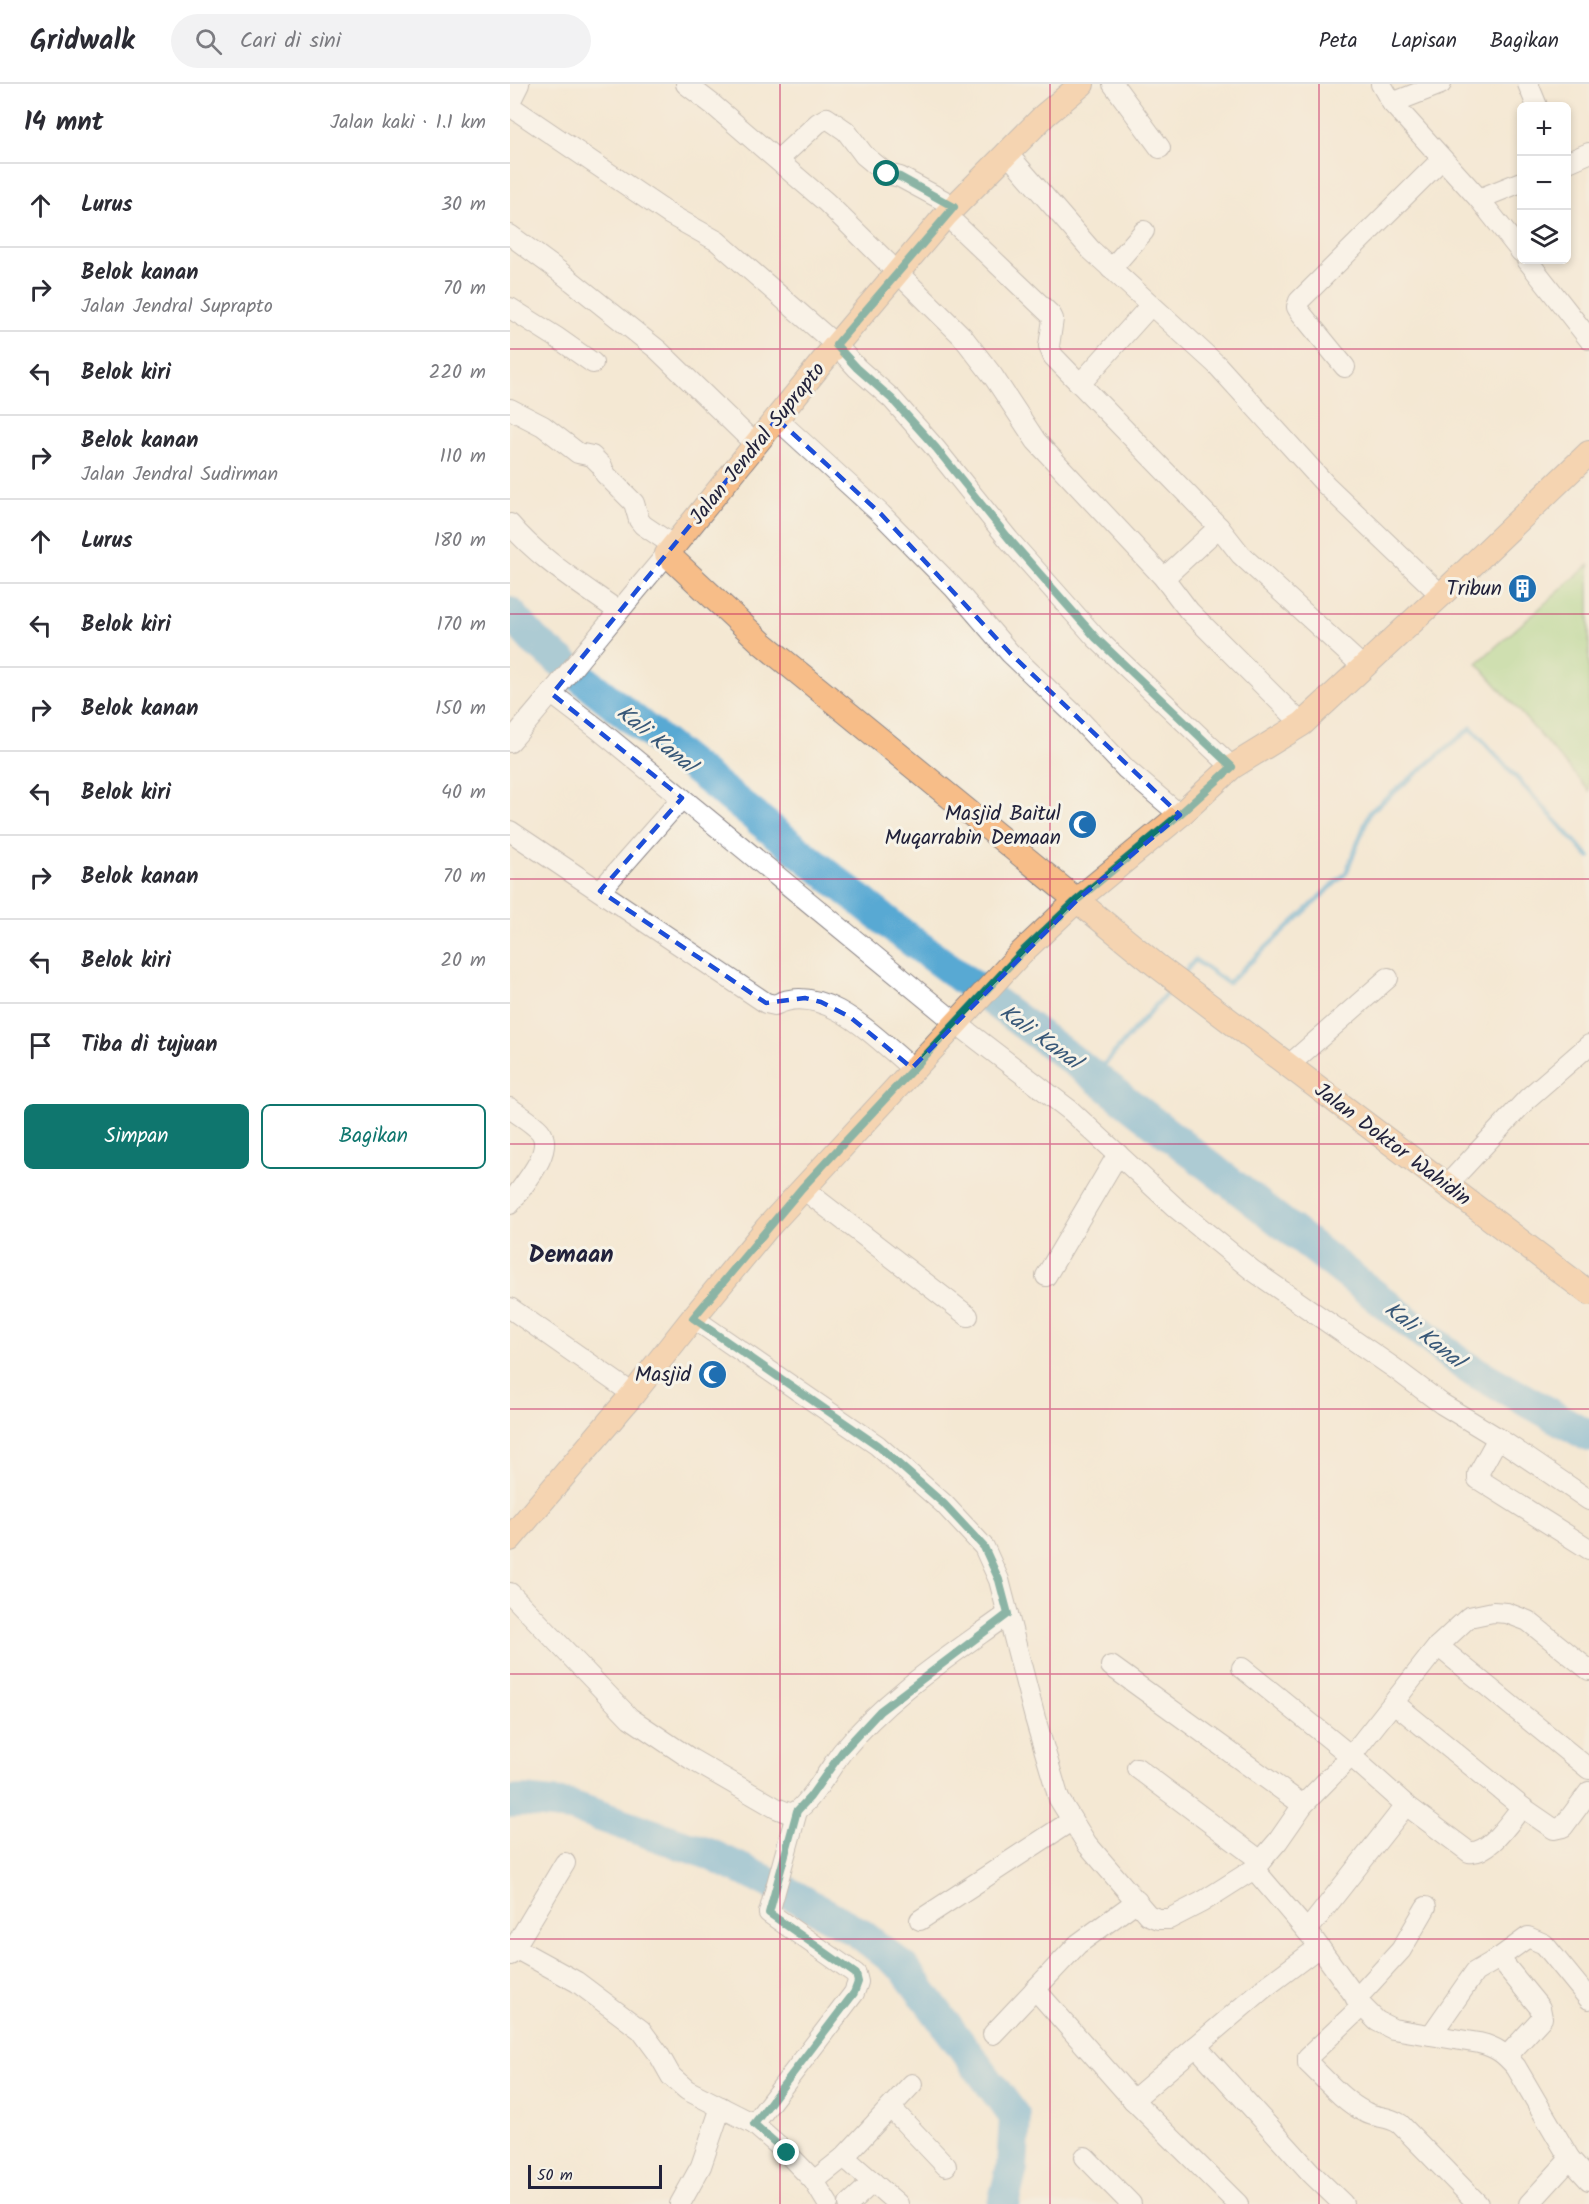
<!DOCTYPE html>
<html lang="id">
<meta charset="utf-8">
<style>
:root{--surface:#fff;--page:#f2f2f3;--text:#2b2b33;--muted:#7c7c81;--line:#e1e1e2;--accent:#0f766e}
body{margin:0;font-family:Kalam,sans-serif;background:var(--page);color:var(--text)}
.controls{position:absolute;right:18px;top:18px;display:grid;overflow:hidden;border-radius:9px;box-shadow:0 3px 9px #0003}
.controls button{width:54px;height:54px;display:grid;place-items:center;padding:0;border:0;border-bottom:2px solid var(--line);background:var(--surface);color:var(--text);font:30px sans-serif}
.scale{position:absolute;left:18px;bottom:15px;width:134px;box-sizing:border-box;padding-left:6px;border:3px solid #22223b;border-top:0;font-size:16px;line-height:21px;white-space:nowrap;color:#22223b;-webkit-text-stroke:4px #f7f3e8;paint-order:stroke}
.stop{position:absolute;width:18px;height:18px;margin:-14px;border:4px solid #0f766e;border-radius:50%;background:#fff}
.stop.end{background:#0f766e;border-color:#fff;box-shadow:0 2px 6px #0008}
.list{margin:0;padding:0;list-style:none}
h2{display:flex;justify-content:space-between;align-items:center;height:78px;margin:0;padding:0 24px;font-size:26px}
h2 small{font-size:20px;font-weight:400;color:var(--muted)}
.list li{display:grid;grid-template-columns:39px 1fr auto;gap:18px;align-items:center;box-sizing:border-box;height:84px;padding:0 24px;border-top:2px solid var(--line)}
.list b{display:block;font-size:22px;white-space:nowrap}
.list p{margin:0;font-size:20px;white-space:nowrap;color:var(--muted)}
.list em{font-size:20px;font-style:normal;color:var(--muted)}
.actions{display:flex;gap:12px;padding:18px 24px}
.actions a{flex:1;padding:14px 0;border:2px solid var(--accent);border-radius:9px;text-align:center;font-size:21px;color:var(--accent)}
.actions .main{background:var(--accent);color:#fff}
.icon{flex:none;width:33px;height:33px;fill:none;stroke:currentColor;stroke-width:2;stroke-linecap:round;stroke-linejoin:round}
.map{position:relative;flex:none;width:1079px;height:2120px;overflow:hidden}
header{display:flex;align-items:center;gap:36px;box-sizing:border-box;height:84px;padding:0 30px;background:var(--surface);border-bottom:2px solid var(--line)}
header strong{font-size:28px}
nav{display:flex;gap:33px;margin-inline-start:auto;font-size:21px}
.search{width:420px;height:54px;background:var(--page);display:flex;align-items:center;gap:15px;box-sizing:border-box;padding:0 21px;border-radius:33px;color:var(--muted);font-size:22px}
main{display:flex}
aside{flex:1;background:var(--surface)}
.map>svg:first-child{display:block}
.green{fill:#a2d585;stroke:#627c60;stroke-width:1.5}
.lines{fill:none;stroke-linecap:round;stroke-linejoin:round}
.stream{stroke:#59a9d3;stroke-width:5}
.river{stroke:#59a9d3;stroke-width:32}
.minor-casing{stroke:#8b8587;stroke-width:22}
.major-casing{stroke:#8b8587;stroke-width:26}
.minor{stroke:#fff;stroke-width:20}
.major{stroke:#f7bd88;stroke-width:24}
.route{stroke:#0f766e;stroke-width:8}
.marked{fill:none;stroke:#1d4ed8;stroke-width:4.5;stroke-dasharray:12 8;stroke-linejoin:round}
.grid{fill:none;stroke:#c2185b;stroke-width:1.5;stroke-opacity:0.55}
.labels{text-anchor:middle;stroke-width:6;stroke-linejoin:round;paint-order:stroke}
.street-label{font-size:21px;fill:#22223b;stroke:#f7f3e8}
.poi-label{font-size:21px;fill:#22223b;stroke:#f7f3e8;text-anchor:end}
.water-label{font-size:22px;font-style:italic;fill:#385878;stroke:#f7f3e8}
.quarter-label{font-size:24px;font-weight:bold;fill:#22223b;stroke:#f7f3e8}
</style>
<header>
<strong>Gridwalk</strong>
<div class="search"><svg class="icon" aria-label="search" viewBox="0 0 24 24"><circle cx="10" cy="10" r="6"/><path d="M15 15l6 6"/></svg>Cari di sini</div>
<nav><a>Peta</a><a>Lapisan</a><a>Bagikan</a></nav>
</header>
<main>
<aside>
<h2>14 mnt<small>Jalan kaki · 1.1 km</small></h2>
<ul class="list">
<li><svg class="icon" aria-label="ahead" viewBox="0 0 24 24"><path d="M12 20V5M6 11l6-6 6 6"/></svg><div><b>Lurus</b></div><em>30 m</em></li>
<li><svg class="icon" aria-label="right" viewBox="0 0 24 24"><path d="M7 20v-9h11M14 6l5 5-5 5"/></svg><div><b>Belok kanan</b><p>Jalan Jendral Suprapto</p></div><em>70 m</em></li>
<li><svg class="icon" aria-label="left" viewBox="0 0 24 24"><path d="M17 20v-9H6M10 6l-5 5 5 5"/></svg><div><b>Belok kiri</b></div><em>220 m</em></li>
<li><svg class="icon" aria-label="right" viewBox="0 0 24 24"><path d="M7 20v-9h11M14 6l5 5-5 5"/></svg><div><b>Belok kanan</b><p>Jalan Jendral Sudirman</p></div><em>110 m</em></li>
<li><svg class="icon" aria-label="ahead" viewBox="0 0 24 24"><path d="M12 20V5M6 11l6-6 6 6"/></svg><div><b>Lurus</b></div><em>180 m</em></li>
<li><svg class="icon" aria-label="left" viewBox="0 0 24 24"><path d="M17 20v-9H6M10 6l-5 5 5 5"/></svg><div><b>Belok kiri</b></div><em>170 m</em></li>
<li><svg class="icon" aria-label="right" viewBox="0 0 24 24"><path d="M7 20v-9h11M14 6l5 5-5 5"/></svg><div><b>Belok kanan</b></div><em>150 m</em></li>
<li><svg class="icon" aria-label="left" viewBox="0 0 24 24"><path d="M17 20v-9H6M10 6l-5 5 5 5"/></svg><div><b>Belok kiri</b></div><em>40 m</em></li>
<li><svg class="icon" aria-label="right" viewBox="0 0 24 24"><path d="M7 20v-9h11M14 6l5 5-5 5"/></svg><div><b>Belok kanan</b></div><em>70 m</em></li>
<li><svg class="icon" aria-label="left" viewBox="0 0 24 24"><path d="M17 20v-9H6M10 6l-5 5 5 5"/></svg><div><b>Belok kiri</b></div><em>20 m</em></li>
<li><svg class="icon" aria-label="arrive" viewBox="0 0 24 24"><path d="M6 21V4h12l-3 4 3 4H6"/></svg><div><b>Tiba di tujuan</b></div></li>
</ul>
<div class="actions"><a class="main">Simpan</a><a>Bagikan</a></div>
</aside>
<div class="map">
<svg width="1079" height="2120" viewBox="0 0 1079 2120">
<rect width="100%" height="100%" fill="#f7f3e8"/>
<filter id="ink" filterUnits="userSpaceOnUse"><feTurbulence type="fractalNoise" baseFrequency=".0167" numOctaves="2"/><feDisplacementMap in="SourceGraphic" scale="12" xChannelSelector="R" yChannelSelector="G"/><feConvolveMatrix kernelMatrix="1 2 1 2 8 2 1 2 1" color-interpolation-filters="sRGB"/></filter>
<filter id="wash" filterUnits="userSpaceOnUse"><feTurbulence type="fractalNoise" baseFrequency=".008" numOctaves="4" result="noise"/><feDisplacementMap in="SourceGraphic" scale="24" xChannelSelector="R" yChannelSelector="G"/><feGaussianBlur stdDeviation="1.35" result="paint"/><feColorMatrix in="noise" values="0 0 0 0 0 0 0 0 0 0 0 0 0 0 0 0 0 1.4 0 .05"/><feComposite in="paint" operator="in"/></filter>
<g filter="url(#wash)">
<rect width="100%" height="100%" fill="#f4e8d3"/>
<polygon class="green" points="1079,481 1079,707 967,579"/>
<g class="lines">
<g class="stream">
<polyline points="671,893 685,876 718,899 836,789 860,728 961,644 1079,773"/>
<polyline points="584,992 663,902"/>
</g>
<g class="river">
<polyline points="0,529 24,556 391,849 584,992 955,1282 1079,1352"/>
<polyline points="0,1718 13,1717 61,1722 199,1770 265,1801 348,1848 393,1883 505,2033 502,2084 493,2120"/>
</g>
</g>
</g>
<g filter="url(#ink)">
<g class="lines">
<defs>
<g id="minor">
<polyline points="176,0 202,20 316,118 452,252 483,292 526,357 654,494 679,527 792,640"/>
<polyline points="603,0 650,64"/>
<polyline points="871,0 882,19 969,115 1011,168"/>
<polyline points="1018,0 1027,22"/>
<polyline points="0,18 9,0"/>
<polyline points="882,19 931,0"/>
<polyline points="0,22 159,130 207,157 326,261 347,284 382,315 425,364 499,456 586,554 722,683"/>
<polyline points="496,68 581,166 707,281 816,401 931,511"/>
<polyline points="268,76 308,39 317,34 336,47 354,71 377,90 390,93 444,122"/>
<polyline points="1056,79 1079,69"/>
<polyline points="969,115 1011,98"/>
<polyline points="436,131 541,231 543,235 539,262 543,272 709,443 731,471 852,582"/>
<polyline points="0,151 49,187 148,266 245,360"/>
<polyline points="1017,176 1079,255"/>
<polyline points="601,185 634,147"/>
<polyline points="0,224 46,253 83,279"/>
<polyline points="835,283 790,228 787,223 789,217 932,75"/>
<polyline points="570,300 641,221"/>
<polyline points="0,325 33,342 68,369 82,372 92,382 95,390 124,419 129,436 133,441 164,462"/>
<polyline points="267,335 371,430 444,504 500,569 568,634 616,685 670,731"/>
<path d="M0,440c28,34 72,61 108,87"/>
<polyline points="654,494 709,443"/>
<polyline points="42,610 88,645 446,939 561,1027 666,1124 742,1186 884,1284 932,1320 988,1354 1079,1416"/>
<path d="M0,658c54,-62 104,-126 157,-188"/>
<path d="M0,747l256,172 9,2c48,-25 103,35 137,63"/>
<polyline points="90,807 172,714"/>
<polyline points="779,981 878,894"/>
<path d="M0,1024c9,7 22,14 30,23 16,20 -19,56 -30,73"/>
<polyline points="937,1101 1018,1014 1079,961"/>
<polyline points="292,1104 458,1232"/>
<polyline points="536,1192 608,1070"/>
<polyline points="0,1224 123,1310"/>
<path d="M183,1234l184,127 67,59 40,43 15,33 36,138 24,81 28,45 61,71 10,4h11l33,-17 52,-33 58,68 50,69 15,15 16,8 86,14c17,4 25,10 37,24l54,92 19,21"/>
<polyline points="988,1354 968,1390 968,1395 1079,1465"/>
<path d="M0,1509l120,125 61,41 85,49c3,1 9,4 13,5 16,1 43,-49 53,-61 45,-56 108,-96 166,-138"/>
<polyline points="928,1562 1079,1685"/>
<polyline points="601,1582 793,1721"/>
<path d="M732,1584l109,88 55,49 63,47c20,3 41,-31 53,-45"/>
<polyline points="884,1619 1012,1723 1044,1745 1053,1743 1079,1708"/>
<polyline points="627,1684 751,1777"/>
<polyline points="744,1785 768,1757 793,1721 841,1672 928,1562 959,1533 983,1528 997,1529 1018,1537 1079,1586"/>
<polyline points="410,1836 561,1737"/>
<polyline points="797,1847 896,1721"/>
<polyline points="5,1864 67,1898 131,1946 148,1969 161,1992 177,2006 244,2040 277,2069 304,2097 318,2120"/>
<polyline points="0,1871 55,1779"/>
<polyline points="989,1874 1030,1924 1032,1934 997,1972"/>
<polyline points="525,1905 623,2016 728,2120"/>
<polyline points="846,1915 891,1866 916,1823"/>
<path d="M852,1922l-54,51v6c17,16 35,38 57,49 13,7 22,3 35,12l78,80"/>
<polyline points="483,1950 568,1860 627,1817"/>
<polyline points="921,1951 965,1888 989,1874 1018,1853 1034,1860 1079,1915"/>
<polyline points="686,1962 802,2090 833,2120"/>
<polyline points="623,2016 753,1905 809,1863"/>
<polyline points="381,2024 436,2082"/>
<polyline points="244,2040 344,1909 348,1898 346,1890 259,1829 287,1727"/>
<polyline points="334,2073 388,2120"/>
<polyline points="575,2073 621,2120"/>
<polyline points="304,2097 334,2073 402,2000"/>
<polyline points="170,2120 191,2082 211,2023"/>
<polyline points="339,2120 363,2098"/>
<polyline points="1019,2120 1060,2075"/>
</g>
<g id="major">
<polyline points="572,0 535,31 436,131 326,261 157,470 252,559 646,881 1079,1209"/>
<polyline points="0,1455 123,1310 183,1234 257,1144 511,869 567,816 670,731 722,683 792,640 931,511 1079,369"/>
</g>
</defs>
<use href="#minor" class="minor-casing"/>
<use href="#major" class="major-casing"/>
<use href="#minor" class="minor"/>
<use href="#major" class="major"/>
</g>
</g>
<g class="lines" filter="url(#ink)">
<polyline class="route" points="277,2069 244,2040 344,1909 348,1898 346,1890 259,1829 287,1727 300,1713 332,1668 370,1627 498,1530 489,1496 474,1463 434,1420 367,1361 183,1234 292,1104 511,869 567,816 670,730 722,683 586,554 500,456 426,364 382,315 347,284 326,261 444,123 390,93 377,90"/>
</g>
<path d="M0 0H1079V2120H0ZM267,335l104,95 129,139 170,162 -103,85 -165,168 -62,-51 -29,-15 -16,-4 -39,5 -166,-112 82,-93 -130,-104z" fill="#f4e8d3" fill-opacity=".55" fill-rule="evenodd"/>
<path class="marked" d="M267,335l104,95 129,139 170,162 -103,85 -165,168 -62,-51 -29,-15 -16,-4 -39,5 -166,-112 82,-93 -130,-104z"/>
<path class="grid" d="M270,0v2120M540,0v2120M809,0v2120M0,265h1079M0,530h1079M0,795h1079M0,1060h1079M0,1325h1079M0,1590h1079M0,1855h1079"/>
<defs>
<symbol id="building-disc" viewBox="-11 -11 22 22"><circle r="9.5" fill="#1f6fb2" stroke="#f7f3e8"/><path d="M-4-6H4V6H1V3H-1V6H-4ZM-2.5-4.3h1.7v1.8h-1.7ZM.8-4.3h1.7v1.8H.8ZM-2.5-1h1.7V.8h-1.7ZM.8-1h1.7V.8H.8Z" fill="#fff"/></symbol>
<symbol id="mosque-disc" viewBox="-11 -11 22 22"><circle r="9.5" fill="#1f6fb2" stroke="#f7f3e8"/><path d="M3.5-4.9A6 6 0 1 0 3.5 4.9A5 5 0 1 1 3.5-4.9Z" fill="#fff"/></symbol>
</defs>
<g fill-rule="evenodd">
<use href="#building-disc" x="996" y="488" width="33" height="33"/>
<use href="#mosque-disc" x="556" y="724" width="33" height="33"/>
<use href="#mosque-disc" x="186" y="1274" width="33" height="33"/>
</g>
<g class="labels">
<g class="street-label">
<text transform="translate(247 359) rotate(-51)" y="7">Jalan Jendral Suprapto</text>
<text transform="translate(883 1060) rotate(37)" y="7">Jalan Doktor Wahidin</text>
</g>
<g class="poi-label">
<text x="992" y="511">Tribun</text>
<text x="551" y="736">Masjid Baitul<tspan x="551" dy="24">Muqarrabin Demaan</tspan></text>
<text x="181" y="1297">Masjid</text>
</g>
<g class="water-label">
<text transform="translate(147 654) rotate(39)" y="8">Kali Kanal</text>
<text transform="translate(531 952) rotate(36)" y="8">Kali Kanal</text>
<text transform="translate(915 1250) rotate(38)" y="8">Kali Kanal</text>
</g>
<g class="quarter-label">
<text x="61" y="1178">Demaan</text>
</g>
</g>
</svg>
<div class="controls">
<button>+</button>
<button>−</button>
<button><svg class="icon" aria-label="layers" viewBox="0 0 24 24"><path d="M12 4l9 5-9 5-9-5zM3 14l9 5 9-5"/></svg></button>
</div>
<div class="scale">50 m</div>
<div class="stop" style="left:377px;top:90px"></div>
<div class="stop end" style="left:277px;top:2069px"></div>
</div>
</main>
